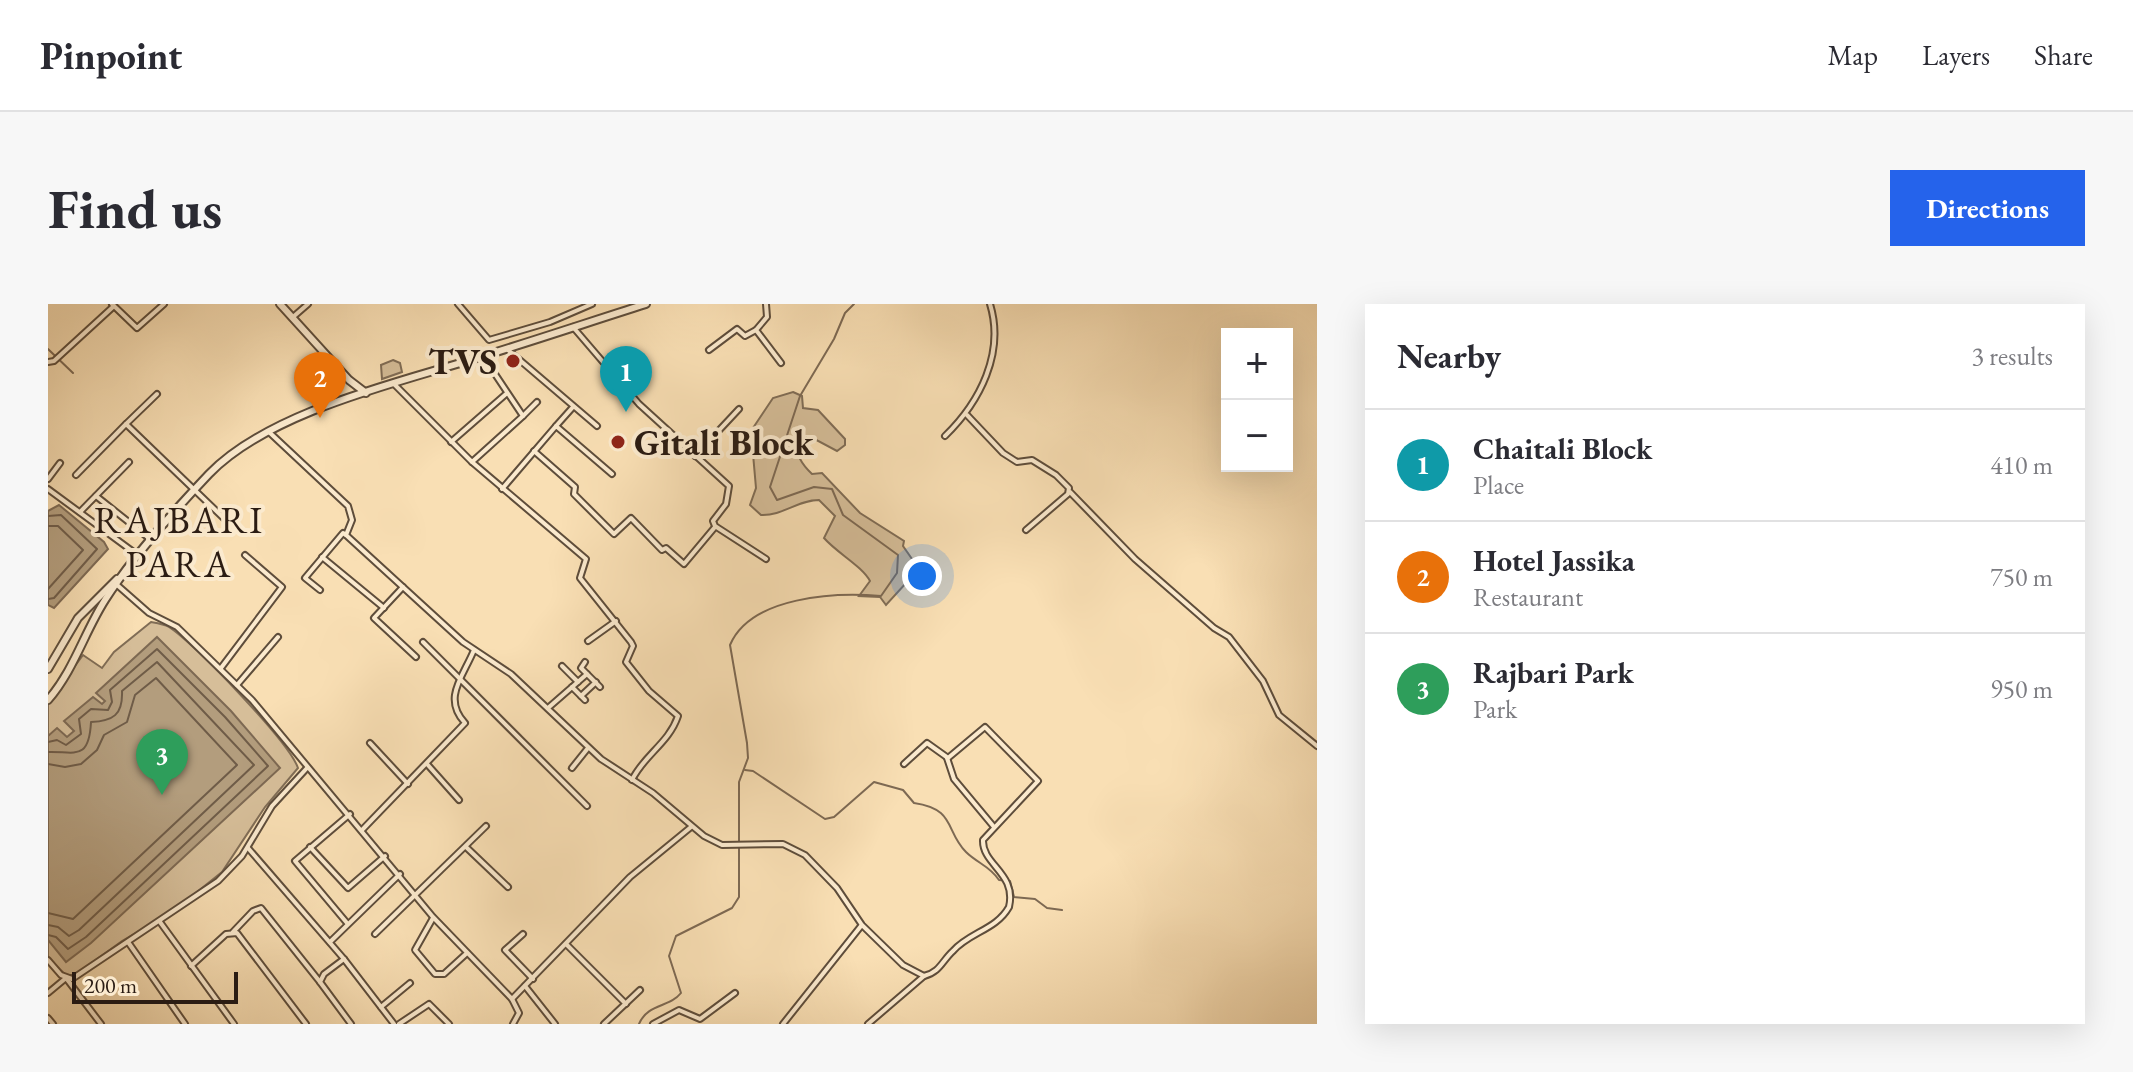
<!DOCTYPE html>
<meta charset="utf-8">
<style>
:root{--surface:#fff;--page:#f7f7f7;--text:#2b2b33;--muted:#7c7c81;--line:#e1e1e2;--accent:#2563eb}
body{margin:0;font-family:"EB Garamond",serif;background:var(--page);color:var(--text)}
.controls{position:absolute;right:24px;top:24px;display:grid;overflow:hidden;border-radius:0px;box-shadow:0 8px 32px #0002}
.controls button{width:72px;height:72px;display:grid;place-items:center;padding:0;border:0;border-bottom:2px solid var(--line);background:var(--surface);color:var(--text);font:40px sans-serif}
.scale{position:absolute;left:24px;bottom:20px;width:166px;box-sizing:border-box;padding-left:8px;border:4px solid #2b1c13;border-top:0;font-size:22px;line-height:28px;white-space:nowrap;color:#2b1c13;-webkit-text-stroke:6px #fbeace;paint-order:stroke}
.you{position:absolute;left:874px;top:272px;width:28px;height:28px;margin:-20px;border:6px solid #fff;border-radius:50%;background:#1a73e8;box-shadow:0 0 0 12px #1a73e833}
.badge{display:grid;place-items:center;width:52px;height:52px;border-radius:50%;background:var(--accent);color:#fff;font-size:26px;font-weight:700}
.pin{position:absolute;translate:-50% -66px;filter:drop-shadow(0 2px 4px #0008)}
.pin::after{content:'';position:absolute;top:42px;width:28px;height:24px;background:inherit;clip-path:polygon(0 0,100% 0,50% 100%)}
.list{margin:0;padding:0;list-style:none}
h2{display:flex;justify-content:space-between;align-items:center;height:104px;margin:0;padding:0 32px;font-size:34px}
h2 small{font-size:26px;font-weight:400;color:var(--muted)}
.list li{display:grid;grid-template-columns:52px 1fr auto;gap:24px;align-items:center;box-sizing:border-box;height:112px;padding:0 32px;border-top:2px solid var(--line)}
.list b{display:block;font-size:30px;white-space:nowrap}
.list p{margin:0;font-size:26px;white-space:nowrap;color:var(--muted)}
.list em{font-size:26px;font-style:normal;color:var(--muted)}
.map{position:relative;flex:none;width:1269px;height:720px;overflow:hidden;border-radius:0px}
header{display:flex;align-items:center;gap:48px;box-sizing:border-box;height:112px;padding:0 40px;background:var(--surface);border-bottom:2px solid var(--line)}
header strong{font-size:38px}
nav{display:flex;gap:44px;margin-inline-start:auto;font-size:28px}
.intro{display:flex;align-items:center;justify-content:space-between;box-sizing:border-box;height:192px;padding:0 48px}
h1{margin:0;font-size:56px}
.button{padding:20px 36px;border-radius:0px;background:var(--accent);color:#fff;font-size:28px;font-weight:700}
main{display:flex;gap:48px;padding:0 48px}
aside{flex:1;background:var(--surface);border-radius:0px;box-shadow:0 8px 32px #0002}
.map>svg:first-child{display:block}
.green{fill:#d6be99;stroke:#806d56;stroke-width:2}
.water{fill:#b39d7d;stroke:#7d6953;stroke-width:2}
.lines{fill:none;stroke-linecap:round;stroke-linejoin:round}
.shore{stroke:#6f5c48;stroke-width:2}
.stream{stroke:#7d6953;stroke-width:2}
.minor-casing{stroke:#5e4d3b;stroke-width:8}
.tertiary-casing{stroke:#5e4d3b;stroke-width:10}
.minor{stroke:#fbeace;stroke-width:4}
.tertiary{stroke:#fbeace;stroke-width:6}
.poi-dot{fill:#8f2418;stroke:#fbeace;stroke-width:3}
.labels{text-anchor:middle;stroke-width:8;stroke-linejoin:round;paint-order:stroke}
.poi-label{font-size:36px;font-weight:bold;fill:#2b1c13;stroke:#fbeace;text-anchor:end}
.neighbourhood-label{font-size:38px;letter-spacing:2px;fill:#2b1c13;stroke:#fbeace}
</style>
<header>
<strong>Pinpoint</strong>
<nav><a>Map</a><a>Layers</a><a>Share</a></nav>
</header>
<div class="intro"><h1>Find us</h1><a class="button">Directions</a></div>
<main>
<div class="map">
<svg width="1269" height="720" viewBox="0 0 1269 720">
<rect width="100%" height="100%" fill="#f9dfb4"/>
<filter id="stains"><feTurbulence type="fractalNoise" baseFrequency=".0025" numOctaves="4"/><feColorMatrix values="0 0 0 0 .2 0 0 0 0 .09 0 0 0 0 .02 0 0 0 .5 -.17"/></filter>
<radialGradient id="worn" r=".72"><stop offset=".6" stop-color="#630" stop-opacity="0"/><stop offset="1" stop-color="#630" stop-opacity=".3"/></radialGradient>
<g class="green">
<polygon points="345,56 352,59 354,68 334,75 333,61"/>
<path d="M745,88l9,4 1,12 15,2 27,29v6l-8,6 -28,-15h-13c-2,15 5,28 16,38l10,-1 38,40 44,28 -1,5 9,13 -5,23 -21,23 -6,-8 -21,-1 11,-15c-8,-15 -33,-28 -46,-43l11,-22 -16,-16c-22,0 -36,16 -58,15l-11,-10 6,-17 -5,-57 22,-33z"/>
<path d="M103,318c6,1 13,2 18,5 25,16 120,115 129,141l-33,39 -43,65 -50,40 -50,29 -47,34h-9l-18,-16v-256l35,-48 19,13 12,-16z"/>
</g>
<g class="water">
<polygon points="11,201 56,238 60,245 6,304 0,301 0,207"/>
<polygon points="109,333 183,407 232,464 43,639 18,658 0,636 0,432 9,424 19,433 26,427 16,417 45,393 54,400 57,397 48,389"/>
</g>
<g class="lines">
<g class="shore">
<polyline points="0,212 13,211 49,245 6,294 0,295"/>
<polyline points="0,222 10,222 35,246 0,285"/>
<polyline points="0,438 9,436 18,441 33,430 31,415 43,405 60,406 64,398 62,386 109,345 177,413 220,462 38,633 20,645 8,633 0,631"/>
<path d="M0,448c26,-1 41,10 43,-30 22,-1 32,-7 31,-31l35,-29 97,103 -175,165 -10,6 -11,-9 -10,-2"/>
<polyline points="0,460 17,463 33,460 49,446 56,431 79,418 87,391 108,374 189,461 25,615 0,609"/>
</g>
<g class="stream">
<polyline points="0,45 25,69"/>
<path d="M697,466l8,1 72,48 9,-2 40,-35 29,8 11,13c42,6 31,28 52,49 11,11 24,14 33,28l11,1 4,16 21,2 12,9 15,2"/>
<path d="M591,720c9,-21 30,-16 42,-31l-12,-37 7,-20 56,-28 7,-11v-115l9,-24 -1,-15 -17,-98c21,-49 106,-53 151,-49l16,-23 1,-18 -55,-40 -11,-26 -18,-2 -37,13 -7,-13 30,-91 34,-57 11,-26 9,-9"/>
</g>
<defs>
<g id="minor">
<polyline points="64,0 89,24 116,0"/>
<polyline points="410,0 441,36 502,18 544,0"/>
<polyline points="718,0 719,13 708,26 733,59"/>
<polyline points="245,13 260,0"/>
<polyline points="525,23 591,100 681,182 678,200 665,217 667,222 718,255"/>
<polyline points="460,46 549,122"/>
<polyline points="661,46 689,25 697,32 708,26"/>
<polyline points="0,58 6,57 66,2"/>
<path d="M346,80l78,78 114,97 -6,19 51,64 2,4 -7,16 23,29 29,25c-9,27 -34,39 -46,64"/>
<polyline points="919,111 955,149 969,158 984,156 1008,171 1021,184 1020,190 978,226"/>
<polyline points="475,112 489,98"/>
<polyline points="78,120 109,90"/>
<polyline points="508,122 525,103"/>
<path d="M221,128l79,74 4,14 -6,15 117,107 48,32 90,85 52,34 51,43 18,9 61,-1 22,11 32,33 25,37 41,40 21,11c16,-4 18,-15 29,-25 17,-19 43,-21 56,-44 8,-34 -27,-42 -26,-67l55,-59 -53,-54 -37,31 -21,-15 -23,21"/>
<path d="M897,132c35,-34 60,-83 45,-132"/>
<polyline points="403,138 458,90"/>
<polyline points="486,147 527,183 526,190 566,230 583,214 614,246 618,244 636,260 667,223"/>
<polyline points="647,152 691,105"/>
<polyline points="424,158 475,112 435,52"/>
<polyline points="28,171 78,120 185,223"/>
<polyline points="0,175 12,159"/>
<polyline points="0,185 91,252"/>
<polyline points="454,185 508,122 564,170"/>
<polyline points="1022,188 1087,255 1166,324 1181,333 1215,377 1231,411 1269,442"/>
<polyline points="48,192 102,235"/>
<polyline points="32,208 81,158"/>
<polyline points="274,253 336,304"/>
<polyline points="68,280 101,309 129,323 204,396 385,613 464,695 471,709 465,720"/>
<polyline points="355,283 326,314 368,353"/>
<polyline points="272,286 257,274 295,229 298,231"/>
<polyline points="540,337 568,317"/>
<polyline points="375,338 539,502"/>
<polyline points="537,358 533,364 552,383"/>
<polyline points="514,362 530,378"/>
<polyline points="173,364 234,283 197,251"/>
<polyline points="189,381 230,333"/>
<polyline points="524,383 537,396"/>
<polyline points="533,392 548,378"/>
<polyline points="500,404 539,370"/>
<polyline points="322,439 360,480"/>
<polyline points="899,454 906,475 946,523"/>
<polyline points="379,460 411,496"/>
<polyline points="524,464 540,444"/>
<path d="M315,525l102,-106c-23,-25 -2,-46 9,-73"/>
<polyline points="262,543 300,584 337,552"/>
<polyline points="418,543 460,583"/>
<polyline points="200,544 296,655 346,720"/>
<polyline points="385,614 367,646 387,670 396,670 419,649"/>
<polyline points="112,618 186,720"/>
<polyline points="299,619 247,557 302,510"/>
<polyline points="185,628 205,607 213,604 272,678"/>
<polyline points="327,630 438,522"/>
<polyline points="475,630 457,646 485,675"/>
<polyline points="80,638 137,720"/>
<polyline points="282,638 352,570"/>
<polyline points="518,640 578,700"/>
<polyline points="296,655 276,670 272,678 303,720"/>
<polyline points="0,656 13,671 24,675 170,577 194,552 224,502 259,464"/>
<polyline points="143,662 178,630 189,629 258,720"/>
<polyline points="477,682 507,720"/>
<polyline points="0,689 18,674 53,720"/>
<polyline points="464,695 582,573 643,523"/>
<polyline points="333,703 362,679"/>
<polyline points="0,714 5,720"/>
<polyline points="351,720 381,700 401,720"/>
<polyline points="556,720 592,686"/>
<polyline points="605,720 631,706 652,715 687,689"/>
<polyline points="735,720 813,622"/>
<polyline points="820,720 876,672"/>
</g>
<g id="tertiary">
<polyline points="232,0 301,76 318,89"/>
<polyline points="0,365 30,314 69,275"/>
<path d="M0,396c26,-30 36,-67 57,-100 28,-44 68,-88 104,-126 58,-60 179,-89 258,-113 60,-18 119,-38 179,-57"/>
</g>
</defs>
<use href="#minor" class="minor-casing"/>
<use href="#tertiary" class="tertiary-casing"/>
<use href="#minor" class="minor"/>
<use href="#tertiary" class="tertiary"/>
</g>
<g class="poi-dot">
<circle cx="465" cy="57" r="8"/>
<circle cx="570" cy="138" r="8"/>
</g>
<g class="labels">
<g class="poi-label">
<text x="449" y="70">TVS</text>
<text x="586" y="151" text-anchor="start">Gitali Block</text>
</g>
<g class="neighbourhood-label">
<text x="131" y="229">RAJBARI<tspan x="131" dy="44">PARA</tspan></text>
</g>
</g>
<rect width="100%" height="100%" filter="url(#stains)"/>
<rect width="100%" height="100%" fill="url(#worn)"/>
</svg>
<div class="controls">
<button>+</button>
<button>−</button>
</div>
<div class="scale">200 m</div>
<div class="you"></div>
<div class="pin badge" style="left:578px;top:108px;background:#0f9aa8">1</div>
<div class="pin badge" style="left:272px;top:114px;background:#e8710a">2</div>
<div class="pin badge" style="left:114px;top:491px;background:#2e9e5b">3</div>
</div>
<aside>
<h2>Nearby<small>3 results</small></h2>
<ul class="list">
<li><span class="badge" style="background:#0f9aa8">1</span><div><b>Chaitali Block</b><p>Place</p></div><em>410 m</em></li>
<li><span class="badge" style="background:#e8710a">2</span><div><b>Hotel Jassika</b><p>Restaurant</p></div><em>750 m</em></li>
<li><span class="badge" style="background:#2e9e5b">3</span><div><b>Rajbari Park</b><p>Park</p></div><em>950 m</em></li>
</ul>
</aside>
</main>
